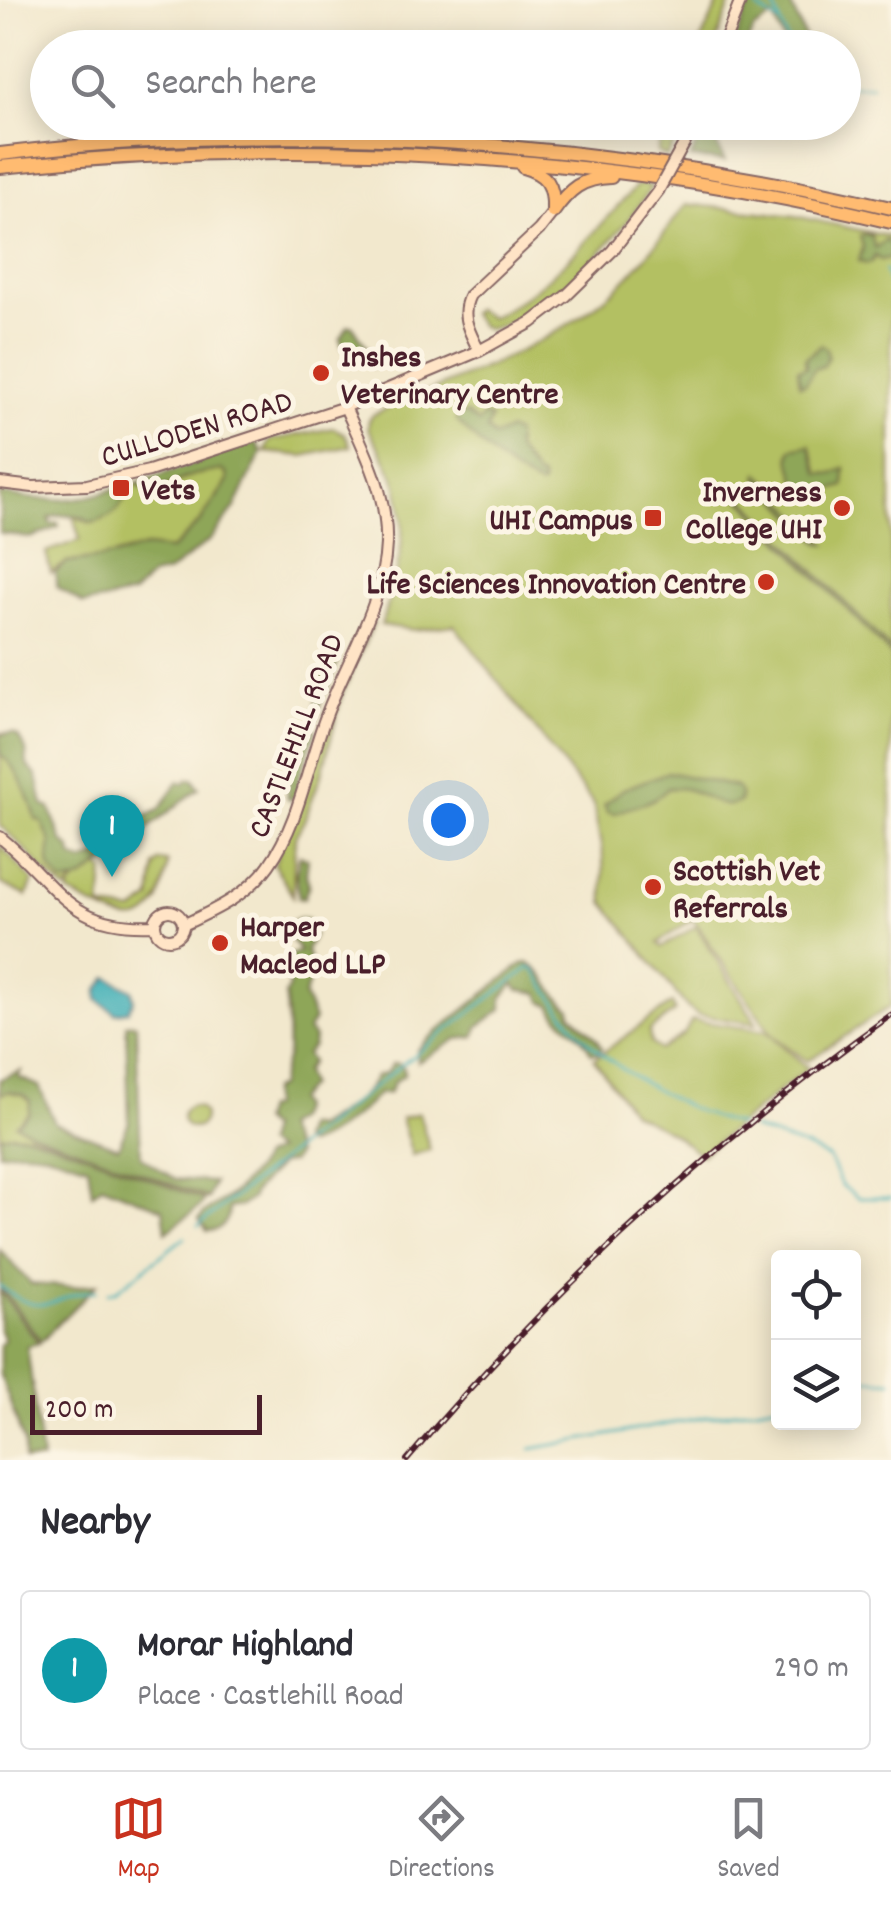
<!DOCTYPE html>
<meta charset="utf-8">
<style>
:root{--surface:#fff;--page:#f7f7f7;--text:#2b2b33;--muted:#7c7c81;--line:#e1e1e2;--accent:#c8321e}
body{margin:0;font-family:Dekko,sans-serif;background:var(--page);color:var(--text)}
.controls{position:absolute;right:30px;bottom:30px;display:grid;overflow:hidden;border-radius:10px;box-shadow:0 5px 25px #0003}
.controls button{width:90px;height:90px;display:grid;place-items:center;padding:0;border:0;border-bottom:2px solid var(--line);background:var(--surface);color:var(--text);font:50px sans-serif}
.scale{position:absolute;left:30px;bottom:25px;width:232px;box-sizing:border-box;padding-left:10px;border:5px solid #4a1f2b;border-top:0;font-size:28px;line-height:35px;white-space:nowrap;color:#4a1f2b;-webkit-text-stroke:8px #fcf5e5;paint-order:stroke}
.you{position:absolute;left:448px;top:820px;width:35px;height:35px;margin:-25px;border:8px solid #fff;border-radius:50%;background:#1a73e8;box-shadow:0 0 0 15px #1a73e833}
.badge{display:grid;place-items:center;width:65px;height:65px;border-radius:50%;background:var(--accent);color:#fff;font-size:32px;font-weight:700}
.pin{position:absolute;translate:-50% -82px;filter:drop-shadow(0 2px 5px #0008)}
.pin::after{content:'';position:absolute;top:52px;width:35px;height:30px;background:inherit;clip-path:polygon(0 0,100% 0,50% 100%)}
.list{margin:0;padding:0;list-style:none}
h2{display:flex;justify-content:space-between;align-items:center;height:130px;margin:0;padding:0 40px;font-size:42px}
h2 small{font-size:32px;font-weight:400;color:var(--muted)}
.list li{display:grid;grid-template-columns:65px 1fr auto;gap:30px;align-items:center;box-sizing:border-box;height:160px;margin:0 20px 20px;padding:0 20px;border:2px solid var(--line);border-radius:10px}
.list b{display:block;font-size:38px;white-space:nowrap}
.list p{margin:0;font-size:32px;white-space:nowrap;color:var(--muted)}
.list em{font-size:32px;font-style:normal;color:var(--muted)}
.icon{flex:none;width:55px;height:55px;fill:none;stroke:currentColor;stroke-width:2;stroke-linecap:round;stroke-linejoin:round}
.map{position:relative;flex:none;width:891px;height:1460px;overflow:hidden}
.search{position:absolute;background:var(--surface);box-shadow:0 5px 25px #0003;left:30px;right:30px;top:30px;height:110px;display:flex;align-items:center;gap:25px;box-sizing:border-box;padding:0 35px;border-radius:55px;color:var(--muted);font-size:38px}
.sheet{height:310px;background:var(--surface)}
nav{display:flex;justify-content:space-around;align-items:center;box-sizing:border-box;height:140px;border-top:2px solid var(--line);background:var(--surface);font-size:28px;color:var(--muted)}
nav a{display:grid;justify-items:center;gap:5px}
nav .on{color:var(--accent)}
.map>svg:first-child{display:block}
.green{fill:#b3c062;stroke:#7e7046;stroke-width:2.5}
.forest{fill:#8ea658;stroke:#6c6242;stroke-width:2.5}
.water{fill:#3daeb6;stroke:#446670;stroke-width:2.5}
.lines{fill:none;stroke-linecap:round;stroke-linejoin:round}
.stream{stroke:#3daeb6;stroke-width:2.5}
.secondary-casing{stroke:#856564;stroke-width:14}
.highway-casing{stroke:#856564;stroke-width:16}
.secondary{stroke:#ffe4c6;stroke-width:10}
.highway{stroke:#ffbb71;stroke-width:12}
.rail-casing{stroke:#4a1f2b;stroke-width:6}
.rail{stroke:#fcf5e5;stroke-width:2.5;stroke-dasharray:8;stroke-linecap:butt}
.secondary-bridge-casing{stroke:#856564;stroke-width:14;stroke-linecap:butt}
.secondary-bridge{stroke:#ffe4c6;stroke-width:10}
.poi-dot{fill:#c8321e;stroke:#fcf5e5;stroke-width:4}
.labels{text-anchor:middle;stroke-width:10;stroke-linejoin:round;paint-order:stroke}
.poi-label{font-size:32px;font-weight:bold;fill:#4a1f2b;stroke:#fcf5e5;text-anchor:start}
.street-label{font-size:32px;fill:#4a1f2b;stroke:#fcf5e5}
</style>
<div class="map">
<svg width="891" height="1460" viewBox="0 0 891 1460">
<rect width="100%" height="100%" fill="#fcf5e5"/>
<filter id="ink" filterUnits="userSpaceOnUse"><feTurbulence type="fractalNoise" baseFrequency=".01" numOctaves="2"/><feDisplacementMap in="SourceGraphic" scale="20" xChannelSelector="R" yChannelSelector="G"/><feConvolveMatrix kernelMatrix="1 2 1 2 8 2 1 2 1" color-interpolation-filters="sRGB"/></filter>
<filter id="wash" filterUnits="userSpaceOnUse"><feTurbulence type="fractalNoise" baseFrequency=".0048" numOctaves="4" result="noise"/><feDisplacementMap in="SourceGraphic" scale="40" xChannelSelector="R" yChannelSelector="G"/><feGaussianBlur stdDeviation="2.25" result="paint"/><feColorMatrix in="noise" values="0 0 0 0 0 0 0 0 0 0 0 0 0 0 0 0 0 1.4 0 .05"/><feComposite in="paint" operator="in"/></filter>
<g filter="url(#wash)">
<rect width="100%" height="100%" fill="#f2e8cd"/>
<g class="green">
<polygon points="720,0 732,0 714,47 698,47"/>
<polygon points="665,123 686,123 667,157 657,152"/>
<path d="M638,184l14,2c-30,49 -105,133 -164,143l-7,-3 -10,-12 4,-5 15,9c55,-26 107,-89 148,-134z"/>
<path d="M686,204l110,12 95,21v769l-84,55 -35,-26 -79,-116 -35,24 4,4 34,-21 61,98 -59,-9 -11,-8 -83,-105 -1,-45 -10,-54 -139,-178 -40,5 -33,-5c15,-48 32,-97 13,-147 -6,-17 -18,-34 -26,-50l1,-8 5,-6c80,-35 172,-64 238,-122 29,-26 52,-58 74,-88z"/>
<polygon points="334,428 345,434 351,446 303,456 265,452 270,440"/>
<polygon points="212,470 223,470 227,474 228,480 200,522 171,550 145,547 113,556 66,563 51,573 46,552 80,540 73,516 91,523 127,492 121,488 137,483 138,486 174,484 193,475"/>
<polygon points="374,622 342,694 323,770 304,821 295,837 293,896 274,865 329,714"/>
<path d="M0,733h6l7,8 58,144 27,-21 6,7 -3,37 33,4 17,-13 4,-34 5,-4 8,1c-12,84 -46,59 -100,31l2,-6 -5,3c-24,-19 -41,-45 -65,-64z"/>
<polygon points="0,845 33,881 27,896 0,883"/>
<polygon points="672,1003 675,1011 649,1031 651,1043 660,1050 684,1034 692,1020 766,1031 808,1068 701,1155 672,1133 632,1112 594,1059"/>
<polygon points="7,1091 24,1095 32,1105 29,1113 17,1124 208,1198 204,1200 53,1142 28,1135 0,1136 0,1095"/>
<circle cx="193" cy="1117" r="11"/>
<polygon points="419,1113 430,1150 412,1155 401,1118"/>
</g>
<g class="forest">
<polygon points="751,0 789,0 809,47 786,47 773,17 754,29 745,47 732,47"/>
<polygon points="704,123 722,123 716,143 725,161 691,158"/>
<polygon points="864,234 871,235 875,248 886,240 891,244 891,258 880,260 875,256 871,263 866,264 859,261 863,247 860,236"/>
<path d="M348,326h5l14,22 9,5 1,11 -5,3c-5,-3 -9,-10 -14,-13 -10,-5 -14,-1 -18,-14z"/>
<polygon points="821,345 826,348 828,356 824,366 814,369 806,383 800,385 798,369 806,367 805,358"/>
<path d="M458,414h9l12,9 5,-8 7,3 -4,12 7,7 15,-7 7,3v16l21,28 4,1 2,4 -3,4c-31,-13 -59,-40 -84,-66z"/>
<polygon points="256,442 262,452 234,509 211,539 169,572 151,576 133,594 103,601 83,604 57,587 55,573 66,563 113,556 146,547 171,550 200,522 228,481 227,474 222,470 193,475 147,493 137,483"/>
<path d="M810,445l9,28 14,1 12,-6 -1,18c-22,6 -42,18 -50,-13 -3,-10 -5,-15 -2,-24z"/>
<polygon points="759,473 826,544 820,543 757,477"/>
<path d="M119,487l8,5c-5,18 -19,28 -36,31 -12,-9 -27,-10 -42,-5l2,6 7,-1 1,4 -29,11 -30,-5v-39c41,7 80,10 119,-7z"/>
<polygon points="734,492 738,492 891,650 891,655"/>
<polygon points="336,654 339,658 328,689 322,695 317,719 313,717 321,678"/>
<polygon points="308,726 316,730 298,780 299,793 290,800 287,797 295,755 303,747"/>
<path d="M12,733l6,3 8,14 1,15 10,11 6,29 7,3 12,33 9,8 1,8 10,5c13,-5 20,-6 25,-21l29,-14 4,-8 19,-9 20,-29 4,3 5,-5h5l6,9 -73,58 -9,12c-21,4 -27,25 -54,25 -18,-18 -15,-18 -12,-41l-10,-21 -5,-1c-4,-18 -20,-56 -36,-65v-20z"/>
<path d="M668,772l69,15 3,6v8c-19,13 -35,-8 -55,-12 -5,-1 -11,-1 -17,-1 -13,16 -36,17 -54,26l-7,-2 -3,-7 19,-16z"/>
<polygon points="300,855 308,859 306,875 309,884 304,898 299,898 296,875"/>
<path d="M300,918l7,1 7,15 -8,16 5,13 -6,4 4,16 -5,13 10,24 -6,10 6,8 -1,8 -7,8 5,8 -7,10 5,13 -13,16 4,6 -5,13 -11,7 12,28 -4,7 -12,2 -26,28 -2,6 -11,8 -12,2c1,13 -9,24 -22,23l-8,-12c8,-11 16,-13 27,-20 12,-9 31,-30 37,-42l13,-6 -11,-7 4,-15 -8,-8 4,-12 6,-2v-16l8,-5c1,-11 6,-21 8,-31 1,-7 0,-54 -2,-60l4,-8 -2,-15 4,-17 9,-4c-8,-9 -12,-15 -9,-28z"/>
<path d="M528,963c20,10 25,35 43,45v6c12,11 23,19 31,34l-4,5h-7c-9,-23 -32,-28 -40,-48l-9,-3 -3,-9 -20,-3 -5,-6 -12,14v11l-24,18 -3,10 -18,2 -39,23 -1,-12 10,-10 95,-76z"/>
<polygon points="134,1023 136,1024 141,1157 175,1179 214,1182 208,1198 31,1132 16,1124 29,1113 30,1101 24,1095 8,1091 0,1095 0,1079 21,1071 18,1077 39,1086 55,1123 118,1147 129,1122 126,1024"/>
<path d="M398,1063l6,5v7l-10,7 -5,11 -11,1c-10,13 -53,48 -72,51l-5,-4 4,-15 10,2c21,-14 50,-27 61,-52l10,-3 6,-9z"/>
<path d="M11,1134l17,1 56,18 120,47 -3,6 -35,26 -3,-23 -61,-24 -10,9 -4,-28c-31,-10 -56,-20 -88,-13v-17z"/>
<polygon points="0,1250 31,1284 75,1287 97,1284 41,1341 0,1287"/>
<polygon points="0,1291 39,1343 27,1346 42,1460 24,1460 24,1443 0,1374 0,1345 4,1341 0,1329"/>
</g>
<polygon class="water" points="108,977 132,990 134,1000 128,1011 115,1013 98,1000 98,990"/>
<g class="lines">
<g class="stream">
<polyline points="771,0 780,21"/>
<polyline points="757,8 781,24 790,48"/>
<polyline points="844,86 872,85"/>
<polyline points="885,270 891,289"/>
<polyline points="753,1129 806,1147 829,1158 841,1185 858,1198 891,1198"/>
<path d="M198,1226l206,-163 125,-95 6,2c16,25 34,54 56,74 36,33 101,70 148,81"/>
<path d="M0,1286c48,38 52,6 97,5"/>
<polyline points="108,1293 117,1290 185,1237"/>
<polyline points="854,1378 891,1381"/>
<polyline points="531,1449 778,1404"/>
</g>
</g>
</g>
<g filter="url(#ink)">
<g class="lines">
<defs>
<g id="secondary">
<polyline points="722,48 741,0"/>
<polyline points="685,142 695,122"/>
<path d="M479,351c-9,-19 -20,-35 -9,-56l69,-65 14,-18"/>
<polyline points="0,483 33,487 87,485 149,471 345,407 479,351 532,322 566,296 612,251 658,191"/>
<path d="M0,837c57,46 67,93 155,88"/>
<circle cx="169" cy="925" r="14"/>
<path d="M183,925c32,-15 65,-30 86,-60 31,-44 38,-99 57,-149 20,-55 58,-112 60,-172 2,-49 -21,-93 -41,-137"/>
</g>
<g id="highway">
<path d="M0,154c296,-35 601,-14 891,54"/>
<path d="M0,167c297,-30 600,-16 891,55"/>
<path d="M523,167c24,7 31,18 30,43"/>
<path d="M553,212c16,-23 29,-34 58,-35"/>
</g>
</defs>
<use href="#secondary" class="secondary-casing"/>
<use href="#highway" class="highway-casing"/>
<use href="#secondary" class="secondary"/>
<use href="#highway" class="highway"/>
<defs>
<path id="rail" d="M407,1460c142,-167 306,-318 484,-445"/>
</defs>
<use href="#rail" class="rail-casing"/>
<use href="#rail" class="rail"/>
<defs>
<polyline id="secondary-bridge" points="658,191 685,142"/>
</defs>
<use href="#secondary-bridge" class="secondary-bridge-casing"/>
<use href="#secondary-bridge" class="secondary-bridge"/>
</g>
</g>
<g class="poi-dot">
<circle cx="321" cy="373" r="10"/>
<rect x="111" y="478" width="20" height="20" rx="5"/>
<circle cx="842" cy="508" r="10"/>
<rect x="643" y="508" width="20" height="20" rx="5"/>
<circle cx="766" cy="582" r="10"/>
<circle cx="653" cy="887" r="10"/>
<circle cx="220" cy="943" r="10"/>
</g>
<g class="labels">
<g class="poi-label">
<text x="341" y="366">Inshes<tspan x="341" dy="37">Veterinary Centre</tspan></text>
<text x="141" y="499">Vets</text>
<text x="822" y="501" text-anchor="end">Inverness<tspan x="822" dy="37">College UHI</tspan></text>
<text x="633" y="529" text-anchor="end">UHI Campus</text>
<text x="746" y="593" text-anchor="end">Life Sciences Innovation Centre</text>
<text x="673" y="880">Scottish Vet<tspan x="673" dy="37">Referrals</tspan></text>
<text x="240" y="936">Harper<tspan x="240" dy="37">Macleod LLP</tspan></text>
</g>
<g class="street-label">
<text transform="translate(196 427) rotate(-17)" y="11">CULLODEN ROAD</text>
<text transform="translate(294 735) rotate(-69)" y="11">CASTLEHILL ROAD</text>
</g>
</g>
</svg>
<div class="controls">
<button><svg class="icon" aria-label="locate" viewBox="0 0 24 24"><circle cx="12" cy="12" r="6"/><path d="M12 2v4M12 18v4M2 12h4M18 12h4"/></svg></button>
<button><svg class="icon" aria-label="layers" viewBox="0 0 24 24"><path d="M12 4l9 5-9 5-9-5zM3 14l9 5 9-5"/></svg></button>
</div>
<div class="scale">200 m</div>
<div class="you"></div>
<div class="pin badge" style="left:112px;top:877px;background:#0f9aa8">1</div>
<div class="search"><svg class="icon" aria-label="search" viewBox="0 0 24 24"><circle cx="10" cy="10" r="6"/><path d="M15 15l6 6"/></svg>Search here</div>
</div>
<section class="sheet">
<h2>Nearby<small></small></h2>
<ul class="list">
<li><span class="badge" style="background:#0f9aa8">1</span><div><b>Morar Highland</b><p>Place · Castlehill Road</p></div><em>290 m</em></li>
</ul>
</section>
<nav>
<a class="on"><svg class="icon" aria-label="map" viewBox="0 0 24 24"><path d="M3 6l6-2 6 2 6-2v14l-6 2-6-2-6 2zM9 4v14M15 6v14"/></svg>Map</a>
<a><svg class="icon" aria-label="directions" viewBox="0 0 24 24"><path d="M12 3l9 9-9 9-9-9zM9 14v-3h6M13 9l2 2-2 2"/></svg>Directions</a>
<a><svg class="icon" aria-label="saved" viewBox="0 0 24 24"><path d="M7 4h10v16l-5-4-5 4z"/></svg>Saved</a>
</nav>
